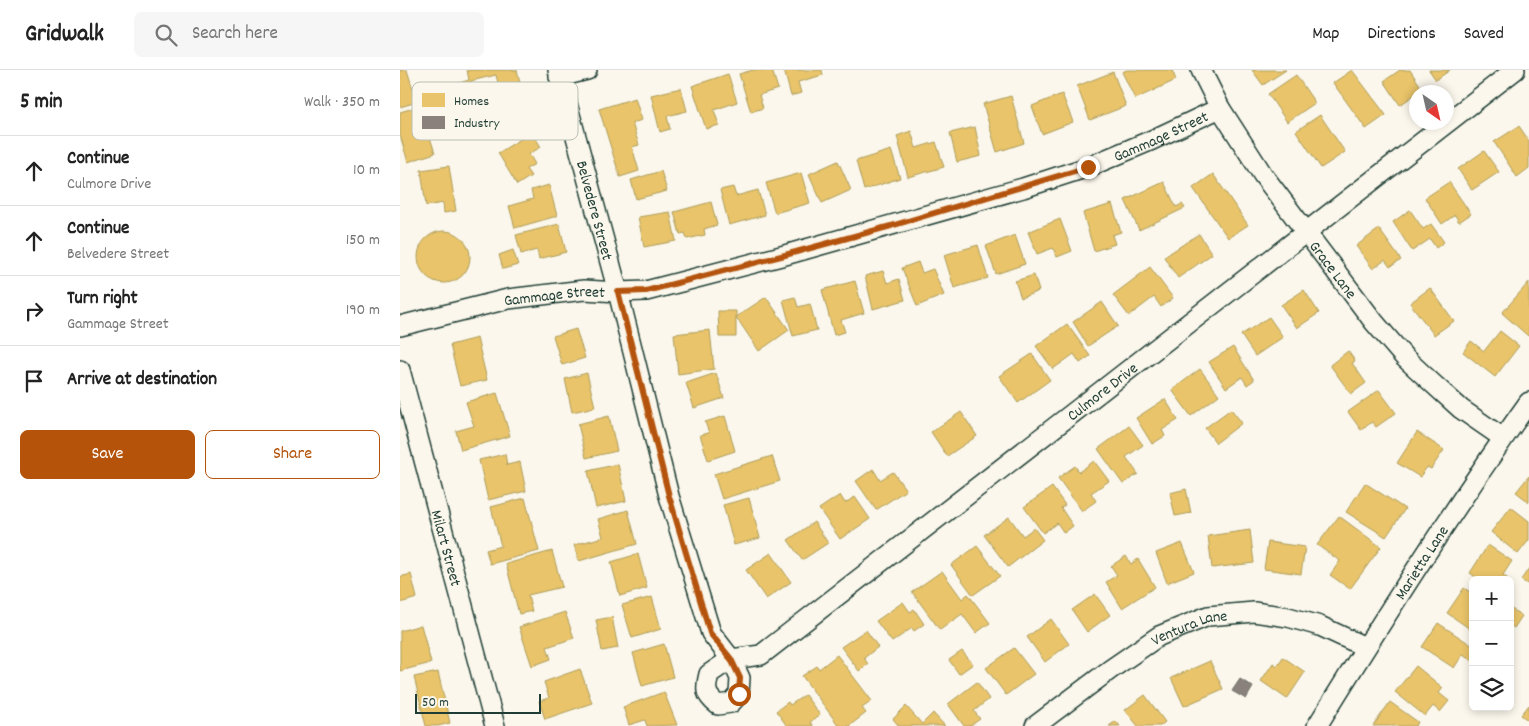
<!DOCTYPE html>
<meta charset="utf-8">
<style>
:root{--surface:#fff;--page:#f6f6f6;--text:#222;--muted:#767676;--line:#e0e0e0;--accent:#b45309}
body{margin:0;font-family:Dekko,sans-serif;background:var(--page);color:var(--text)}
.controls{position:absolute;right:15px;bottom:15px;display:grid;overflow:hidden;border-radius:8px;box-shadow:0 2px 8px #0003}
.controls button{width:45px;height:45px;display:grid;place-items:center;padding:0;border:0;border-bottom:1px solid var(--line);background:var(--surface);color:var(--text);font:25px sans-serif}
.compass{position:absolute;left:1009px;top:15px;width:45px;height:45px;border-radius:50%;background:var(--surface);box-shadow:0 2px 8px #0003;rotate:146deg}
.scale{position:absolute;left:15px;bottom:12px;width:126px;box-sizing:border-box;padding-left:5px;border:2px solid #1f3d34;border-top:0;font-size:14px;line-height:18px;white-space:nowrap;color:#1f3d34;-webkit-text-stroke:4px #fbf7ec;paint-order:stroke}
.stop{position:absolute;width:15px;height:15px;margin:-11px;border:4px solid #b45309;border-radius:50%;background:#fff}
.stop.end{background:#b45309;border-color:#fff;box-shadow:0 1px 5px #0008}
.list{margin:0;padding:0;list-style:none}
h2{display:flex;justify-content:space-between;align-items:center;height:65px;margin:0;padding:0 20px;font-size:21px}
h2 small{font-size:16px;font-weight:400;color:var(--muted)}
.list li{display:grid;grid-template-columns:32px 1fr auto;gap:15px;align-items:center;box-sizing:border-box;height:70px;padding:0 20px;border-top:1px solid var(--line)}
.list b{display:block;font-size:19px;white-space:nowrap}
.list p{margin:0;font-size:16px;white-space:nowrap;color:var(--muted)}
.list em{font-size:16px;font-style:normal;color:var(--muted)}
.actions{display:flex;gap:10px;padding:15px 20px}
.actions a{flex:1;padding:11px 0;border:1px solid var(--accent);border-radius:8px;text-align:center;font-size:18px;color:var(--accent)}
.actions .main{background:var(--accent);color:#fff}
.icon{flex:none;width:28px;height:28px;fill:none;stroke:currentColor;stroke-width:2;stroke-linecap:round;stroke-linejoin:round}
.map{position:relative;flex:none;width:1129px;height:656px;overflow:hidden}
header{display:flex;align-items:center;gap:30px;box-sizing:border-box;height:70px;padding:0 25px;background:var(--surface);border-bottom:1px solid var(--line)}
header strong{font-size:24px}
nav{display:flex;gap:28px;margin-inline-start:auto;font-size:18px}
.search{width:350px;height:45px;background:var(--page);display:flex;align-items:center;gap:12px;box-sizing:border-box;padding:0 18px;border-radius:8px;color:var(--muted);font-size:19px}
main{display:flex}
aside{flex:1;background:var(--surface)}
.map>svg:first-child{display:block}
.homes{fill:#e9c46a;stroke:#ac9c5a}
.industry{fill:#8a817c;stroke:#6a6d66}
.lines{fill:none;stroke-linecap:round;stroke-linejoin:round}
.minor-casing{stroke:#1f3d34;stroke-width:22}
.minor{stroke:#fbf7ec;stroke-width:19}
.route{stroke:#b45309;stroke-width:6}
.labels{text-anchor:middle;stroke-width:5;stroke-linejoin:round;paint-order:stroke}
.street-label{font-size:16px;fill:#1f3d34;stroke:#fbf7ec}
.key{fill:#fbf7ec;stroke:#b9bfb5;stroke-width:1}
.key-label{font-size:14px;fill:#1f3d34}
</style>
<header>
<strong>Gridwalk</strong>
<div class="search"><svg class="icon" aria-label="search" viewBox="0 0 24 24"><circle cx="10" cy="10" r="6"/><path d="M15 15l6 6"/></svg>Search here</div>
<nav><a>Map</a><a>Directions</a><a>Saved</a></nav>
</header>
<main>
<aside>
<h2>5 min<small>Walk · 350 m</small></h2>
<ul class="list">
<li><svg class="icon" aria-label="ahead" viewBox="0 0 24 24"><path d="M12 20V5M6 11l6-6 6 6"/></svg><div><b>Continue</b><p>Culmore Drive</p></div><em>10 m</em></li>
<li><svg class="icon" aria-label="ahead" viewBox="0 0 24 24"><path d="M12 20V5M6 11l6-6 6 6"/></svg><div><b>Continue</b><p>Belvedere Street</p></div><em>150 m</em></li>
<li><svg class="icon" aria-label="right" viewBox="0 0 24 24"><path d="M7 20v-9h11M14 6l5 5-5 5"/></svg><div><b>Turn right</b><p>Gammage Street</p></div><em>190 m</em></li>
<li><svg class="icon" aria-label="arrive" viewBox="0 0 24 24"><path d="M6 21V4h12l-3 4 3 4H6"/></svg><div><b>Arrive at destination</b></div></li>
</ul>
<div class="actions"><a class="main">Save</a><a>Share</a></div>
</aside>
<div class="map">
<svg width="1129" height="656" viewBox="0 0 1129 656">
<rect width="100%" height="100%" fill="#fbf7ec"/>
<filter id="ink" filterUnits="userSpaceOnUse"><feTurbulence type="fractalNoise" baseFrequency=".02" numOctaves="2"/><feDisplacementMap in="SourceGraphic" scale="10" xChannelSelector="R" yChannelSelector="G"/><feConvolveMatrix kernelMatrix="1 2 1 2 8 2 1 2 1" color-interpolation-filters="sRGB"/></filter>
<g filter="url(#ink)">
<g class="homes">
<polygon points="0,0 7,0 17,32 0,37"/>
<polygon points="67,0 117,0 120,12 99,17 96,5 71,11 73,20 58,24 56,14 69,10"/>
<polygon points="353,0 372,0 378,19 359,25 363,38 351,42 339,4"/>
<polygon points="384,0 422,0 423,5 398,12 401,23 391,26"/>
<polygon points="727,0 772,0 776,10 735,29 722,2"/>
<polygon points="852,0 886,0 863,15"/>
<polygon points="952,0 986,45 966,59 933,13"/>
<polygon points="1000,0 1010,0 1023,20 1016,22 1016,24 1000,35 984,11"/>
<polygon points="1029,0 1050,0 1036,10"/>
<polygon points="713,2 726,36 690,50 677,16"/>
<polygon points="328,4 337,32 314,40 319,55 306,59 292,16"/>
<polygon points="896,5 915,33 887,52 868,24"/>
<polygon points="281,18 287,41 267,46 270,59 260,62 251,25"/>
<polygon points="662,24 673,52 642,64 632,36"/>
<polygon points="611,26 624,73 597,82 583,34"/>
<polygon points="235,28 242,50 232,53 239,75 232,77 239,101 220,107 199,39"/>
<polygon points="20,36 35,83 8,92 0,65 0,42"/>
<polygon points="920,45 945,82 921,98 896,61"/>
<polygon points="1119,56 1129,71 1129,98 1117,107 1094,72"/>
<polygon points="575,57 581,86 557,92 550,63"/>
<polygon points="511,61 516,78 536,72 544,97 508,107 497,66"/>
<polygon points="132,62 141,77 129,84 135,94 126,99 131,106 117,115 98,83"/>
<polygon points="491,80 500,108 464,120 456,91"/>
<polygon points="1084,81 1099,102 1072,120 1058,99"/>
<polygon points="438,91 451,120 422,133 409,104"/>
<polygon points="49,96 56,141 44,143 43,133 26,136 21,100"/>
<polygon points="261,101 267,121 236,129 231,110"/>
<polygon points="401,103 410,133 375,143 366,113"/>
<polygon points="813,104 848,155 828,168 793,118"/>
<polygon points="764,112 776,137 782,134 785,138 739,160 725,130"/>
<polygon points="1049,112 1071,144 1059,152 1055,145 1042,154 1025,128"/>
<polygon points="149,115 157,146 115,158 109,136 133,129 131,120"/>
<polygon points="333,117 336,126 358,120 365,145 329,155 320,120"/>
<polygon points="311,132 317,155 304,159 305,165 287,169 285,163 280,164 274,142"/>
<polygon points="712,134 721,162 712,165 715,174 694,181 683,143"/>
<polygon points="1010,140 1023,159 1031,154 1044,172 1036,178 1030,169 1012,181 993,152"/>
<polygon points="270,142 276,171 244,177 238,147"/>
<polygon points="660,149 672,181 657,187 653,178 637,184 628,162"/>
<polygon points="159,154 166,182 139,189 137,180 121,184 116,165"/>
<polygon points="979,159 1001,190 990,197 985,190 973,199 956,176"/>
<circle cx="44" cy="187" r="26"/>
<polygon points="799,164 812,184 778,208 764,187"/>
<polygon points="615,165 625,194 596,204 586,176"/>
<polygon points="578,175 588,208 554,218 544,185"/>
<polygon points="113,180 118,195 103,199 99,185"/>
<polygon points="518,192 522,203 533,199 544,225 517,236 502,198"/>
<polygon points="750,197 773,228 761,237 754,227 729,246 713,225"/>
<polygon points="483,201 487,213 499,209 505,230 473,239 465,206"/>
<polygon points="634,205 639,221 621,228 615,211"/>
<polygon points="455,211 464,243 441,250 445,262 434,265 422,220"/>
<polygon points="1129,212 1129,265 1128,266 1102,243"/>
<polygon points="1030,218 1054,251 1034,265 1010,233"/>
<polygon points="904,220 919,243 897,258 881,235"/>
<polygon points="366,227 389,260 359,281 336,247"/>
<polygon points="395,227 398,237 410,234 417,260 393,266 383,230"/>
<polygon points="702,232 718,256 688,276 673,252"/>
<polygon points="318,241 336,241 336,267 319,267"/>
<polygon points="869,247 883,267 855,286 841,265"/>
<polygon points="667,254 690,286 680,293 674,284 653,299 636,276"/>
<polygon points="176,259 185,288 162,295 153,266"/>
<polygon points="310,260 314,299 278,304 274,264"/>
<polygon points="1100,261 1119,276 1095,307 1063,282 1071,271 1084,281"/>
<polygon points="77,268 87,310 60,316 50,275"/>
<polygon points="833,277 854,310 847,315 842,307 826,318 809,292"/>
<polygon points="948,281 955,291 952,293 966,313 951,324 930,295"/>
<polygon points="632,284 650,310 618,333 599,306"/>
<polygon points="800,299 819,325 791,346 772,320"/>
<polygon points="187,303 195,337 172,342 165,309"/>
<polygon points="316,303 324,328 294,338 286,313"/>
<polygon points="979,320 996,343 976,357 972,352 961,360 948,342"/>
<polygon points="97,323 110,366 61,380 56,361 74,356 66,332"/>
<polygon points="765,329 778,350 762,360 765,366 752,374 736,348"/>
<polygon points="831,339 842,353 816,373 805,358"/>
<polygon points="561,342 577,366 547,386 531,362"/>
<polygon points="209,346 217,381 186,388 178,354"/>
<polygon points="325,346 335,381 308,390 300,365 309,363 305,352"/>
<polygon points="729,356 743,375 726,387 738,404 723,414 698,379"/>
<polygon points="1017,362 1044,380 1031,399 1027,397 1020,407 997,393"/>
<polygon points="105,384 107,395 120,392 126,421 88,430 79,390"/>
<polygon points="372,386 380,411 322,429 314,404"/>
<polygon points="694,391 709,411 691,423 696,431 682,441 658,408 675,396 679,402"/>
<polygon points="218,394 226,431 196,438 188,401"/>
<polygon points="473,399 480,410 493,402 506,420 476,440 456,411"/>
<polygon points="1129,406 1129,432 1116,422"/>
<polygon points="965,413 1005,439 986,467 946,442"/>
<polygon points="652,417 665,435 661,438 673,456 664,463 657,453 643,463 624,437"/>
<polygon points="786,419 791,443 775,446 770,423"/>
<polygon points="440,425 445,433 455,427 470,449 440,469 419,439"/>
<polygon points="125,428 139,481 90,494 86,480 101,476 91,437"/>
<polygon points="349,428 360,468 334,475 323,435"/>
<polygon points="1111,437 1129,451 1129,470 1118,484 1091,462"/>
<polygon points="228,440 237,474 179,491 174,475 203,467 198,449"/>
<polygon points="939,446 981,477 950,519 930,505 940,491 917,475"/>
<polygon points="609,447 623,466 634,458 643,470 608,497 584,465"/>
<polygon points="414,452 428,473 402,490 388,470"/>
<polygon points="850,460 854,493 812,498 808,466"/>
<polygon points="868,472 905,477 901,504 864,499"/>
<polygon points="782,473 794,502 767,513 756,483"/>
<polygon points="1088,475 1112,491 1103,505 1108,509 1107,510 1080,510 1070,503"/>
<polygon points="577,476 600,506 573,525 551,495"/>
<polygon points="152,481 162,517 128,525 132,541 119,544 106,494"/>
<polygon points="371,483 391,512 366,529 346,500"/>
<polygon points="238,484 247,518 220,526 211,492"/>
<polygon points="726,486 731,494 738,489 755,517 722,538 706,512 717,505 711,496"/>
<polygon points="1129,498 1129,515 1121,510"/>
<polygon points="542,501 562,529 568,524 590,553 576,563 562,544 540,560 512,522"/>
<polygon points="11,504 17,528 0,533 0,507"/>
<polygon points="1064,518 1073,524 1073,561 1047,543"/>
<polygon points="695,524 710,545 687,562 672,540"/>
<polygon points="252,527 261,559 232,568 222,535"/>
<polygon points="503,532 510,542 514,539 524,554 514,561 512,558 492,572 476,551"/>
<polygon points="1110,538 1122,546 1114,558 1110,555"/>
<polygon points="165,542 174,568 147,577 151,589 132,596 119,557"/>
<polygon points="212,547 218,578 202,581 196,550"/>
<polygon points="651,549 669,574 645,592 627,567"/>
<polygon points="1038,553 1073,576 1073,591 1063,584 1054,598 1022,577"/>
<polygon points="21,555 31,593 0,601 0,561"/>
<polygon points="466,560 478,577 464,588 468,594 459,601 441,577"/>
<polygon points="264,574 273,607 242,616 233,583"/>
<polygon points="614,578 634,604 606,625 586,598"/>
<polygon points="562,581 573,594 559,604 549,590"/>
<polygon points="437,585 472,631 462,638 466,643 449,656 439,656 402,606 417,596 419,599"/>
<polygon points="883,587 905,602 887,629 861,611 873,593 877,596"/>
<polygon points="810,591 823,619 784,636 771,608"/>
<polygon points="1016,596 1043,618 1039,623 1049,631 1040,642 1033,636 1025,646 995,622"/>
<polygon points="180,599 192,633 145,649 139,631 149,628 144,612"/>
<polygon points="38,602 50,653 38,656 26,656 14,607"/>
<polygon points="577,612 589,629 574,641 580,649 570,656 564,656 548,634"/>
<polygon points="264,622 277,655 247,656 245,650 229,655 223,637"/>
<polygon points="405,625 420,645 410,652 413,656 387,656 376,641 388,632 390,635"/>
<polygon points="745,625 765,652 760,656 738,656 725,640"/>
<polygon points="990,632 1018,652 1016,656 973,656"/>
<polygon points="1129,635 1129,651 1121,645"/>
<polygon points="506,636 522,654 533,643 545,656 499,656 493,649"/>
<polygon points="716,651 720,656 709,656"/>
</g>
<polygon class="industry" points="840,609 853,617 846,629 832,621"/>
<g class="lines">
<defs>
<g id="minor">
<path id="s1" d="M158,0l60,222 51,204 42,137 20,26 9,19 -1,16 -8,9 -13,2c-13,-10 -13,-15 -9,-31l22,-15 30,-4 754,-585"/>
<path id="s2" d="M801,0l19,38 43,67 111,147 31,36 25,23 31,28 42,29"/>
<polyline points="159,7 187,0"/>
<path id="s3" d="M0,256l108,-27 76,-9 34,2 28,-1 139,-36 238,-67 65,-21 64,-27 68,-32"/>
<path id="s4" d="M0,300l95,356"/>
<path id="s5" d="M635,656l76,-57 48,-33 49,-20 46,-4 34,5 32,9 45,21"/>
<path id="s6" d="M917,656c68,-110 137,-219 212,-324"/>
</g>
</defs>
<use href="#minor" class="minor-casing"/>
<use href="#minor" class="minor"/>
</g>
</g>
<g class="lines" filter="url(#ink)">
<polyline class="route" points="339,624 340,608 331,589 310,563 269,426 218,222 246,221 385,185 491,156 688,97"/>
</g>
<g class="labels">
<g class="street-label">
<text dy="6" stroke="none"><textPath href="#s3" startOffset="788">Gammage Street</textPath></text>
<text dy="6" stroke="none"><textPath href="#s1" startOffset="145">Belvedere Street</textPath></text>
<text dy="6" stroke="none"><textPath href="#s2" startOffset="240">Grace Lane</textPath></text>
<text dy="6" stroke="none"><textPath href="#s3" startOffset="158">Gammage Street</textPath></text>
<text dy="6" stroke="none"><textPath href="#s1" startOffset="1202">Culmore Drive</textPath></text>
<text dy="6" stroke="none"><textPath href="#s4" startOffset="184">Milart Street</textPath></text>
<text dy="6" stroke="none"><textPath href="#s6" startOffset="194">Marietta Lane</textPath></text>
<text dy="6" stroke="none"><textPath href="#s5" startOffset="185">Ventura Lane</textPath></text>
</g>
</g>
<rect x="12" y="12" width="166" height="58" rx="8" class="key"/>
<rect x="22" y="23" width="23" height="14" fill="#e9c46a"/>
<rect x="22" y="46" width="23" height="13" fill="#8a817c"/>
<g class="key-label">
<text x="54" y="35">Homes</text>
<text x="54" y="57">Industry</text>
</g>
</svg>
<div class="controls">
<button>+</button>
<button>−</button>
<button><svg class="icon" aria-label="layers" viewBox="0 0 24 24"><path d="M12 4l9 5-9 5-9-5zM3 14l9 5 9-5"/></svg></button>
</div>
<svg class="compass" viewBox="-18 -18 36 36"><path d="M0-13l5 13h-10z" fill="#e53935"/><path d="M0 13l5-13h-10z" fill="#767676"/></svg>
<div class="scale">50 m</div>
<div class="stop" style="left:339px;top:624px"></div>
<div class="stop end" style="left:688px;top:97px"></div>
</div>
</main>
